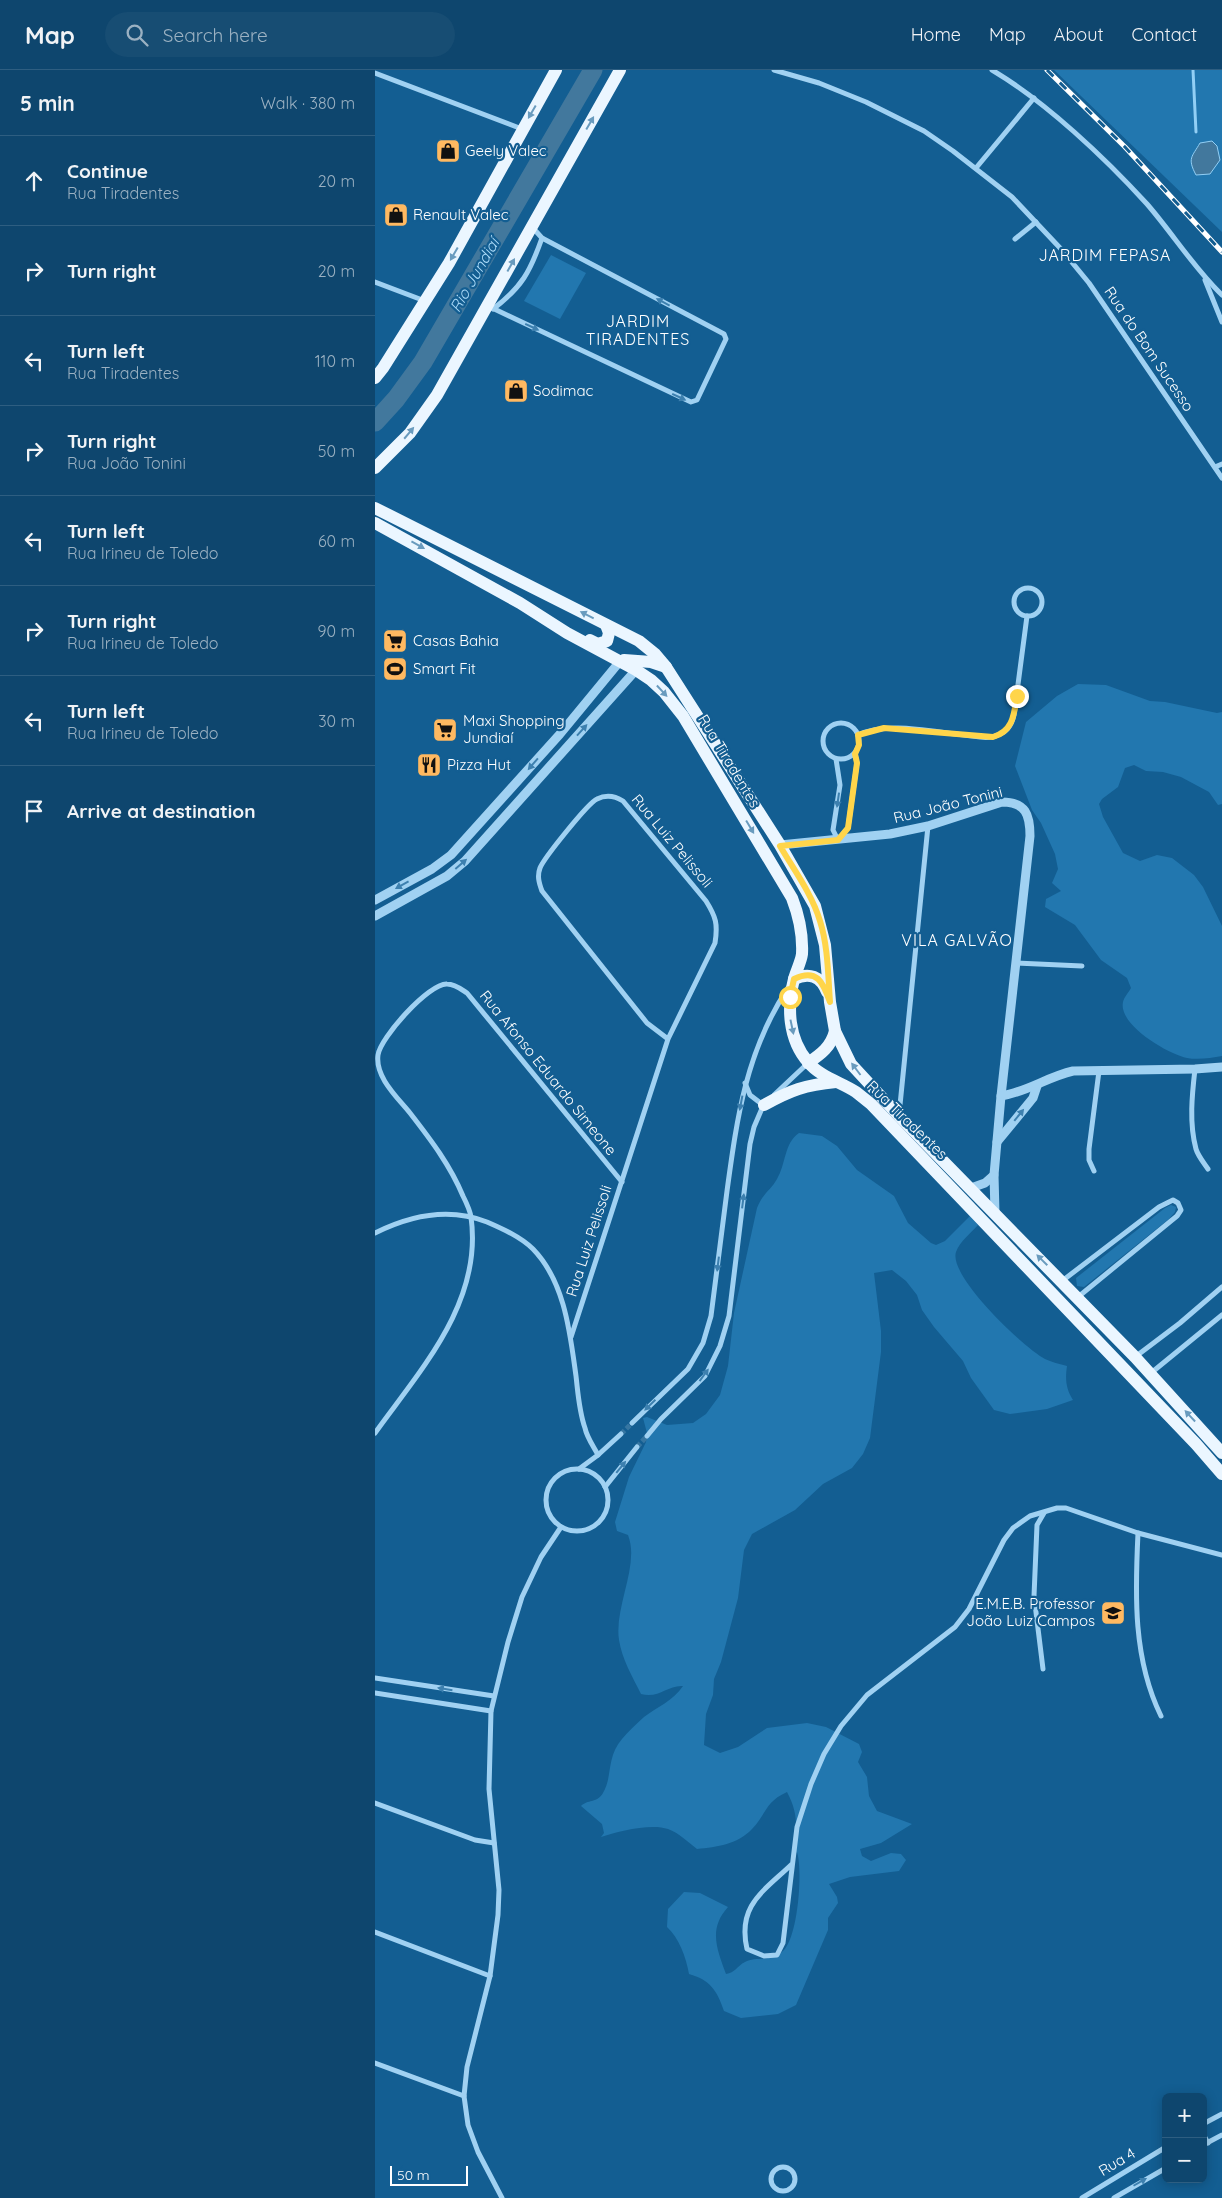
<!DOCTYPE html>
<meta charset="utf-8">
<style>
:root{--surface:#0e466e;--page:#174d73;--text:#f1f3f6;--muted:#9bb1c2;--line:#2e5e81}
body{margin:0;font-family:Quicksand,sans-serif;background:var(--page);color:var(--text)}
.controls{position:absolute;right:15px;bottom:15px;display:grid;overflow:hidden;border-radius:8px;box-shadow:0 2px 12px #0003}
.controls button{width:45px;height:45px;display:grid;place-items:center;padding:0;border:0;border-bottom:1px solid var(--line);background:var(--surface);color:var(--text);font:25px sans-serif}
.scale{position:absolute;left:15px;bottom:12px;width:78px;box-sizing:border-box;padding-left:5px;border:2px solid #fff;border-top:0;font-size:14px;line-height:18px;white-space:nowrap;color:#fff;-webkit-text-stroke:4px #135e92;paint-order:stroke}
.stop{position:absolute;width:15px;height:15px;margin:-11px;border:4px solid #ffd54a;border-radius:50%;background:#fff}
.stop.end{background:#ffd54a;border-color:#fff;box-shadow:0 1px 5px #0008}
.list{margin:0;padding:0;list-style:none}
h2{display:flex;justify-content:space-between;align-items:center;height:65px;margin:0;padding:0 20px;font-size:21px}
h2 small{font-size:16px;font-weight:400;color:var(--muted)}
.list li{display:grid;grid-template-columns:32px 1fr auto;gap:15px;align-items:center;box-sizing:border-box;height:90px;padding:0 20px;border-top:1px solid var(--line)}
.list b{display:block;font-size:19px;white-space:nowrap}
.list p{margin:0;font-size:16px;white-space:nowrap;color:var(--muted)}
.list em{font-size:16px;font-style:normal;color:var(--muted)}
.icon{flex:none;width:28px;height:28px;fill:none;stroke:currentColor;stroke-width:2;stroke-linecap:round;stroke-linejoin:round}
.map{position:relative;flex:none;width:847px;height:2128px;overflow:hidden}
header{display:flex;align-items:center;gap:30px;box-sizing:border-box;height:70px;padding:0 25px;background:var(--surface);border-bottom:1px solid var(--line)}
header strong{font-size:24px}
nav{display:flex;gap:28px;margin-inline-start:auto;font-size:18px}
.search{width:350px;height:45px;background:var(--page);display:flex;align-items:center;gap:12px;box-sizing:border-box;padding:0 18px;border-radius:28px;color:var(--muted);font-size:19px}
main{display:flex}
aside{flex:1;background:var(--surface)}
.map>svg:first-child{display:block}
.green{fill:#2277af}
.water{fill:#42789d;stroke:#92cff5}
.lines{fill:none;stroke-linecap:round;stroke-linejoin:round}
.stream{stroke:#92cff5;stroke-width:3}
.river{stroke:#42789d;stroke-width:19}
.minor-tunnel{stroke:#3676a2;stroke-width:5;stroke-dasharray:5 2.5;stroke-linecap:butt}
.minor{stroke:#a0d1f2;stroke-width:5}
.tertiary{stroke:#a0d1f2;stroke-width:9}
.primary{stroke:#ebf6ff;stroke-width:12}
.rail-casing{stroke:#fff;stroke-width:5}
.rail{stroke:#135e92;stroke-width:3;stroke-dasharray:9;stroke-linecap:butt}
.oneway{fill:#699bbe}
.oneway2{fill:#3d80af}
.route{stroke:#ffd54a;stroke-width:6}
.labels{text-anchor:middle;stroke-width:4.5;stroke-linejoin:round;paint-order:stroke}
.poi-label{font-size:15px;fill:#fff;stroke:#135e92;text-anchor:start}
.street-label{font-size:15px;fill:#fff;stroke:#135e92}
.neighbourhood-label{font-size:16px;letter-spacing:1px;fill:#fff;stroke:#135e92}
.water-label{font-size:16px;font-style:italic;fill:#acdbf9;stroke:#135e92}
</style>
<header>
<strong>Map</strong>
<div class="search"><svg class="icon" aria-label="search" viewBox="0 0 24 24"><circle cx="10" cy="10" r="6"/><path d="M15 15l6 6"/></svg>Search here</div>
<nav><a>Home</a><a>Map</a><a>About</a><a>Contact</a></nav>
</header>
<main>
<aside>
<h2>5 min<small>Walk · 380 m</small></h2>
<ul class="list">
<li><svg class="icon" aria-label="ahead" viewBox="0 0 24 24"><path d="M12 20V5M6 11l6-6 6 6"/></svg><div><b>Continue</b><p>Rua Tiradentes</p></div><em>20 m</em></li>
<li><svg class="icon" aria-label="right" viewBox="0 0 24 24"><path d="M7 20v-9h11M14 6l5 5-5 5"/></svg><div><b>Turn right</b></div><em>20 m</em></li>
<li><svg class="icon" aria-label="left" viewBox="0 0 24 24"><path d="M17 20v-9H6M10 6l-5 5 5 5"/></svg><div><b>Turn left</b><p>Rua Tiradentes</p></div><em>110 m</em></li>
<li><svg class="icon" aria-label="right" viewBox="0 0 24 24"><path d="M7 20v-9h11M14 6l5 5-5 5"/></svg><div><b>Turn right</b><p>Rua João Tonini</p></div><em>50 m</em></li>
<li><svg class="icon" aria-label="left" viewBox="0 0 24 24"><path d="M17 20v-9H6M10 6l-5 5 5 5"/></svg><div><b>Turn left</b><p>Rua Irineu de Toledo</p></div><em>60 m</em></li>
<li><svg class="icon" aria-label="right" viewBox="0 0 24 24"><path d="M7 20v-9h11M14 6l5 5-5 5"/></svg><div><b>Turn right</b><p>Rua Irineu de Toledo</p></div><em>90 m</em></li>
<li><svg class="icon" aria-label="left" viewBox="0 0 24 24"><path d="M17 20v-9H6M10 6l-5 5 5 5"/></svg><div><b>Turn left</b><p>Rua Irineu de Toledo</p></div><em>30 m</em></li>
<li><svg class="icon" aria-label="arrive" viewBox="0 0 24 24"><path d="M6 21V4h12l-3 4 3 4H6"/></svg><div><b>Arrive at destination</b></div></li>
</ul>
</aside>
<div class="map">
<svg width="847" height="2128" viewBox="0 0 847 2128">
<rect width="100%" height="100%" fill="#135e92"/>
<g class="green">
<polygon points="679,0 847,0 847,162"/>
<polygon points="176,185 211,203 185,249 149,231"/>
<path d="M703,614l28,1 44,16 15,1 52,11 5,-1v92l-4,1 -9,-13 -28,-15 -18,-5 -17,-1 -12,-6 -9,3 -7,19 -16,12 -3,5 4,13 20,36 17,8 17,-6 15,3 22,17 9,12 19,39v130c-11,2 -24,4 -35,2 -19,-4 -69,-33 -64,-56 1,-5 6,-10 8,-14l-4,-10 -26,-18 -26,-35 -30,-18 1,-8 15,-8 -9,-8 6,-14 -3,-15 -14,-31 -9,-13 -17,-44 11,-44 31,-26z"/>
<path d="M424,1063l23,3 15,10 20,24 37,26 14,27 23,20 5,2 9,-4 25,-25 8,9c-7,8 -18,16 -22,27 -8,24 68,96 89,107 6,3 15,5 22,7 -2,14 -1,23 6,34l-26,9 -37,5 -16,-4 -23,-32 -8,-17 -29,-34 -12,-17 -5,-15 -11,-14 -14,-11 -18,3 7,58v21l-11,86 -7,16 -11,14 -29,16 -28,26 -43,24 -8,16 -6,48 -17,64 -7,17 -1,16 -7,19 -2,31 16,8 18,-6 29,-19 40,-5 19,4 33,17 3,8 -4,10 9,15 2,19 8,15 35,13 -31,19 -21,6 2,7 9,5 20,-8 10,1 5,6 -7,11 -49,6 -21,7 8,13 1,6 -10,15v12l-32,75 -18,9 -37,4 -17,-7c-7,-21 -14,-31 -35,-37 -3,-17 -10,-36 -22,-47l1,-18 16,-17 16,1 28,14c-20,22 -11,42 -2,67 9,-1 11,-8 19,-12 11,-6 26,1 39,-12 14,-15 19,-79 13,-98l-4,5c3,-26 7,-41 -6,-65 -22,10 -20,21 -35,37 -14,15 -35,18 -55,20 -9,-7 -18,-16 -29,-20 -16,-6 -51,2 -67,8l3,-4 -2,-9 -21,-18c7,-7 15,-2 22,-13 10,-17 3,-35 19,-54 6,-7 14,-15 22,-22 13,-10 29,-16 39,-31 -16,-1 -24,13 -42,8 -9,-18 -19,-35 -22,-54 -5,-33 21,-75 9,-105l-11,-4 -2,-9 14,-45 17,-35 1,-9 -4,-15 4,-1 20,8 26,-2 13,-9 14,-19 8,-29 6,-53 23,-105c6,-15 14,-18 20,-29 9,-15 7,-36 22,-46z"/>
<polygon points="796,1135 801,1137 800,1142 794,1149 709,1217 702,1216 701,1208 790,1138"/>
</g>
<path class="water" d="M837,71l5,5 3,14 -10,14 -14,1c-9,-17 -4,-18 4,-32z"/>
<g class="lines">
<polyline class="stream" points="818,0 821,62"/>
<polyline class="river" points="0,352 21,329 48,292 218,0"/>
<g class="minor-tunnel">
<polyline points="246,1364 257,1353"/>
<polyline points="262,1377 272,1366"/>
</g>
<g class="minor">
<polyline points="399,0 444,13 491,32 549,61 578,81 637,127 686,179 714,213 847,408"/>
<path d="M617,0c54,32 113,88 155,134 26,30 47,64 75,91"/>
<polyline points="0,3 147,59"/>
<polyline points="601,98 659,28"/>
<polyline points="640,169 661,152"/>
<polyline points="830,210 847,252"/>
<polyline points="0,212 50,231"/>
<polyline points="113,236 316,332 322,330 351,269 349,264 167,168 158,158"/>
<path d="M118,239c29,-22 37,-37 49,-71"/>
<polyline points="840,397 847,394"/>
<circle cx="653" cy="532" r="14"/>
<circle cx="466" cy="671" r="18"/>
<path d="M483,665c30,-14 74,-3 106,0 11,1 24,5 34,0 9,-3 14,-11 16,-20l13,-99"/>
<polyline points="461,689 465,715 458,760 463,770 473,758 482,693 480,684"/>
<polyline points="641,893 707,896"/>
<path d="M820,999c-3,26 -6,54 1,80 2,7 8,14 12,20"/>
<polyline points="370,1013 375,1025 388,1035"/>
<polyline points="399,1025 433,993"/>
<polyline points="524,1045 553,756"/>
<polyline points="719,1101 714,1090 714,1079 724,1001"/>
<path d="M0,1163c36,-18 74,-26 112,-11 16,7 34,15 46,27 32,33 37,84 43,127 2,17 3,35 9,52 2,10 9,19 13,27"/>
<polyline points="687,1211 784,1137 798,1130 803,1133 806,1140 802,1146 703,1227"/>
<path d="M196,1267l97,-298 47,-96c3,-19 1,-26 -9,-42l-83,-100c-8,-5 -16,-7 -26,-2 -9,4 -53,59 -57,69 -3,8 -1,15 2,23l105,132 21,16"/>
<polyline points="760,1287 805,1253 847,1217"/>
<polyline points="776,1303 847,1245"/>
<path d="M257,1353l56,-54 15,-26 8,-27c5,-42 11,-83 16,-125 10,-73 19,-140 61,-203"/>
<path d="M0,1363c46,-64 108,-131 96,-216 -1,-7 -5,-15 -8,-21 -13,-31 -32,-56 -53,-83 -13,-16 -35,-36 -32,-58 2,-17 51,-72 69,-71 8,0 14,5 20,9l155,189"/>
<polyline points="272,1366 286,1349 330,1306 345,1276 354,1246 375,1074 379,1057 388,1036"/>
<polyline points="204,1399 223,1385 246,1364"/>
<circle cx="202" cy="1430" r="31"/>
<polyline points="230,1417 262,1377"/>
<path d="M763,1463c-3,62 -5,126 23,183"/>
<polyline points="668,1599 659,1526 662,1455 669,1443"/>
<polyline points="0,1608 119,1626"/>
<polyline points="0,1623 116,1641"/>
<polyline points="0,1733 100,1770 119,1773"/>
<path d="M417,1794c-28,27 -55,41 -45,85l17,7 13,-1 6,-12 14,-116 14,-43 13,-30 17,-28 26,-31 88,-68 14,-18 35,-69 9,-12 17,-12 27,-8h9l72,25 84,22"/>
<polyline points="0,1862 115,1906"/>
<polyline points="0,1993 89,2026"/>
<polyline points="828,2054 847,2044"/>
<polyline points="828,2064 833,2073"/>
<polyline points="828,2075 847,2065"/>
<circle cx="408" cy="2109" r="12"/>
<polyline points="127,2128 103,2082 93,2055 89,2026 92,1997 115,1906 123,1845 124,1820 114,1719 116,1641 133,1572 147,1527 166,1487 186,1457"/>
<polyline points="707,2128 791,2077"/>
<polyline points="739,2128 791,2098"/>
</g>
<g class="tertiary">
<path d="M405,775l110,-11 38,-8 74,-24c24,0 28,13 28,34l-29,260 -7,79 1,38"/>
<polyline points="0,830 57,799 76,785 185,664 246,590"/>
<polyline points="0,846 72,806 90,791 261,600"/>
<path d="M626,1026c26,-4 46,-19 72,-25l122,-2 27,-2"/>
<polyline points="622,1072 658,1028 662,1016"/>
<polyline points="596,1118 610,1113 619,1105"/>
</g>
<g class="primary">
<polyline points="0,308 8,298 74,193 181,0"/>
<polyline points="0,398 35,363 62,325 245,0"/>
<polyline points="0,438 264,571 280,584 291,597 405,775 440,836 450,875 455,932 460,961 476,994 524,1046 760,1287 847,1383"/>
<path d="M0,453l145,80 47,30 69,37 15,10 13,12 19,24 109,182c7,18 11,36 10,56 -1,8 -6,17 -8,25 -7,28 -6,60 14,83 12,15 33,20 48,30 5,4 10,8 15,12l325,340 26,30"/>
<polyline points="215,570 223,574 232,571 234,563 231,555"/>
<polyline points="249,590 276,592 291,597"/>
<path d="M419,909c15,-7 27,-3 33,13"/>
<path d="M433,993c13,-9 23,-16 27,-32"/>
<path d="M389,1035c27,-15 41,-20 72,-23"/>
</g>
<defs>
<polyline id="rail" points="672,0 750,77 847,182"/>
</defs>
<use href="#rail" class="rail-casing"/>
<use href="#rail" class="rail"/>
</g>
<defs><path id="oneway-solid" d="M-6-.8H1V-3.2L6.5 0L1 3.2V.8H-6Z" transform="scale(1.25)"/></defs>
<g class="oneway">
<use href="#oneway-solid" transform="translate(157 42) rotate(120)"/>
<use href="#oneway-solid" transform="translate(215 53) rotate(-60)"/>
<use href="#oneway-solid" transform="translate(79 184) rotate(120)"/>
<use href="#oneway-solid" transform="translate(136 195) rotate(-61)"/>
<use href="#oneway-solid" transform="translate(34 363) rotate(-50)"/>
<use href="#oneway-solid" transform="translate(43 475) rotate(29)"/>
<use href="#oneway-solid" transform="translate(212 545) rotate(-153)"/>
<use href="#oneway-solid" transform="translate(287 621) rotate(47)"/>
<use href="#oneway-solid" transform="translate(375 757) rotate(59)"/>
<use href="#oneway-solid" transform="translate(417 957) rotate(78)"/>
<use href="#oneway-solid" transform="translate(481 999) rotate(-127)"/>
<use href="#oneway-solid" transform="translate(667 1190) rotate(-135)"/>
<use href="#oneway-solid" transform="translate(815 1346) rotate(-133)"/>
</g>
<g class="oneway2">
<use href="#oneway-solid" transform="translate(288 232) rotate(-152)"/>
<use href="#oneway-solid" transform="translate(157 257) rotate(25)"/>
<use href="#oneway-solid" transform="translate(304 327) rotate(25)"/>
<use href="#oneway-solid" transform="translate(207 660) rotate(-48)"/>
<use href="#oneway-solid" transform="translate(158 694) rotate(131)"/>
<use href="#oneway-solid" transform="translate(463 730) rotate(98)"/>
<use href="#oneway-solid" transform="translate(86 794) rotate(-41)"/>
<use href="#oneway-solid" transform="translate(27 815) rotate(151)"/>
<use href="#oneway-solid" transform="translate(366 1033) rotate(101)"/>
<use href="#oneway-solid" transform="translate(644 1045) rotate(-51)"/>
<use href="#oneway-solid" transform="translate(368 1131) rotate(-83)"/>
<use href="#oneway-solid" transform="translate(343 1194) rotate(97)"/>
<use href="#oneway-solid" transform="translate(329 1305) rotate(-54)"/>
<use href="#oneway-solid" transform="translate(275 1335) rotate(136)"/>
<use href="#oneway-solid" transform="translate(246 1397) rotate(-51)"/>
<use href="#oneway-solid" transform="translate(70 1619) rotate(-171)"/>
<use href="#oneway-solid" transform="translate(765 2112) rotate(-30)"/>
</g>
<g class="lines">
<path class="route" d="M415,927l4,-18c23,-11 29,3 36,23 -2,-27 -2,-56 -10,-81 -8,-27 -26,-51 -40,-75l58,-6 10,-12 9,-65 -2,-9 4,-9 -1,-10 26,-7 109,9c20,-6 21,-22 24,-41"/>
</g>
<defs>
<symbol id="shop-square" viewBox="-11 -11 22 22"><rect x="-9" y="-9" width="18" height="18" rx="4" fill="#ffb961" stroke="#135e92"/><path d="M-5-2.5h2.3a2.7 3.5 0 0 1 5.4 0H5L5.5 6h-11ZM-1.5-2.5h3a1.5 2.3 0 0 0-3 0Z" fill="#111"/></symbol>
<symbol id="supermarket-square" viewBox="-11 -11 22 22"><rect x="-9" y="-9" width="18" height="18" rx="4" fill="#ffb961" stroke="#135e92"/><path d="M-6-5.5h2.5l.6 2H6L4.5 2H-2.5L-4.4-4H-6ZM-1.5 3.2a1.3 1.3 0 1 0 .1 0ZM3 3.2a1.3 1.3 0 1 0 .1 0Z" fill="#111"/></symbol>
<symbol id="stadium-square" viewBox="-11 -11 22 22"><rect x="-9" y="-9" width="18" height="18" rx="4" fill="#ffb961" stroke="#135e92"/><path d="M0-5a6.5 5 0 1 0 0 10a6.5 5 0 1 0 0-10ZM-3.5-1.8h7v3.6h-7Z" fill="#111"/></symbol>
<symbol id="restaurant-square" viewBox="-11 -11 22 22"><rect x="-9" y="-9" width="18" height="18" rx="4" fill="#ffb961" stroke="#135e92"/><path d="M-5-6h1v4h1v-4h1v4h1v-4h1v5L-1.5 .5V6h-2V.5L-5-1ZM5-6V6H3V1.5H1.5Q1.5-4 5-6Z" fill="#111"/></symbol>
<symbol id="school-square" viewBox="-11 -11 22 22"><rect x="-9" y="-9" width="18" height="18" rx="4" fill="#ffb961" stroke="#135e92"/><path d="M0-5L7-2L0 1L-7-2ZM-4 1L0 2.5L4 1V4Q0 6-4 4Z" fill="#111"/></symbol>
</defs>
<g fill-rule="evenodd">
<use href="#shop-square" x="59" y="67" width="28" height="28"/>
<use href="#shop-square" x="7" y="131" width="28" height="28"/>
<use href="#shop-square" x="127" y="307" width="28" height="28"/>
<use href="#supermarket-square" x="6" y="557" width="28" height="28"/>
<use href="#stadium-square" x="6" y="585" width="28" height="28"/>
<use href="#supermarket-square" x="56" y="646" width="28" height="28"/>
<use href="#restaurant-square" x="40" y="681" width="28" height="28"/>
<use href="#school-square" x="724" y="1529" width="28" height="28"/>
</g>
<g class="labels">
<g class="poi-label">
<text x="90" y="86">Geely Valec</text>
<text x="38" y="150">Renault Valec</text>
<text x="158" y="326">Sodimac</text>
<text x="38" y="576">Casas Bahia</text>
<text x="38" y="604">Smart Fit</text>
<text x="88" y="656">Maxi Shopping<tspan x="88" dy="17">Jundiaí</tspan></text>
<text x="72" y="700">Pizza Hut</text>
<text x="720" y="1539" text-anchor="end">E.M.E.B. Professor<tspan x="720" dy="17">João Luiz Campos</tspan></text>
</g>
<g class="street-label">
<text transform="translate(774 279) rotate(56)" y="5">Rua do Bom Sucesso</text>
<text transform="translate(354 691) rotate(59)" y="5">Rua Tiradentes</text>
<text transform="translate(573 735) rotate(-14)" y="5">Rua João Tonini</text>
<text transform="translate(297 771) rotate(50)" y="5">Rua Luiz Pelissoli</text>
<text transform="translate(173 1003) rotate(51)" y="5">Rua Afonso Eduardo Simeone</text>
<text transform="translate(532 1050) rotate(44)" y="5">Rua Tiradentes</text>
<text transform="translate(214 1171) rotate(-72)" y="5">Rua Luiz Pelissoli</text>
<text transform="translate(742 2092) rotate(-31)" y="5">Rua 4</text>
</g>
<g class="neighbourhood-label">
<text x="730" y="191">JARDIM FEPASA</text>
<text x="263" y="257">JARDIM<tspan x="263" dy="18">TIRADENTES</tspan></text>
<text x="582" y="876">VILA GALVÃO</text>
</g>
<g class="water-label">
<text transform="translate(99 205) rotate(-60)" y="6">Rio Jundiaí</text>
</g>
</g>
</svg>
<div class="controls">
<button>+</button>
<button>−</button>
</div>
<div class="scale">50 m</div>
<div class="stop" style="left:415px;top:927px"></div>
<div class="stop end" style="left:642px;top:626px"></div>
</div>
</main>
